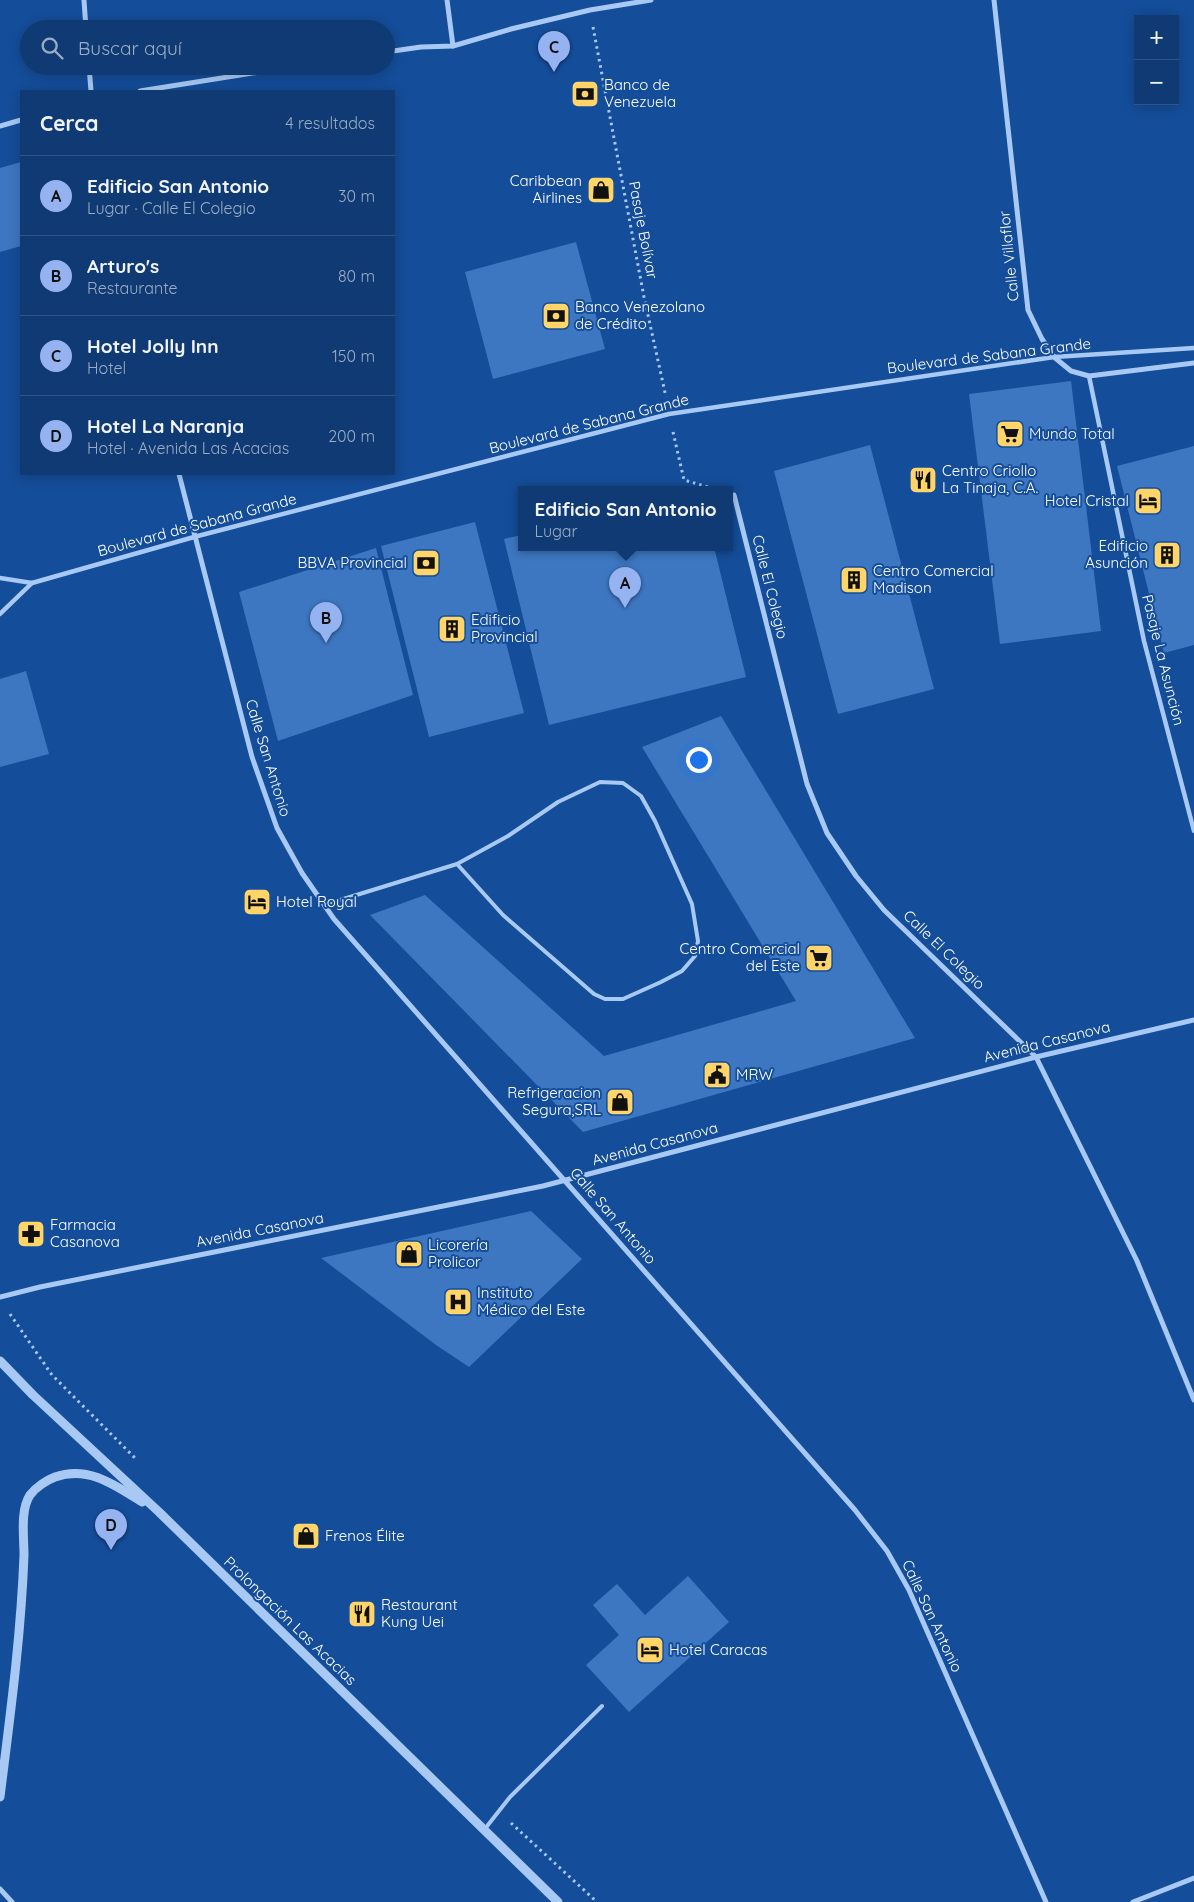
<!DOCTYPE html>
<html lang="es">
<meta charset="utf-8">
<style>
:root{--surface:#0f3a73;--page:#1d457b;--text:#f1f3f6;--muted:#9badc4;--line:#2f5485;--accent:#95b2f1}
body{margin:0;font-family:Quicksand,sans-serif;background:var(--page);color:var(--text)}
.controls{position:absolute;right:15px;top:15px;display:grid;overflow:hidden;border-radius:0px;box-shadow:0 2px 12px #0003}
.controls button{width:45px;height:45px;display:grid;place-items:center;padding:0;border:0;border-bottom:1px solid var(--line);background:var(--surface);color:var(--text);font:25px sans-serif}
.you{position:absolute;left:698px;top:759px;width:18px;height:18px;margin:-12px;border:4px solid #fff;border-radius:50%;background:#1a73e8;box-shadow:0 0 0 8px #1a73e833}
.badge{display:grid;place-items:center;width:32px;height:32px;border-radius:50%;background:var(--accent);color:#111;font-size:16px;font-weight:700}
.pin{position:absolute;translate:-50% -41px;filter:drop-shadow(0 1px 2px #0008)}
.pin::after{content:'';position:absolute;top:26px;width:18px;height:15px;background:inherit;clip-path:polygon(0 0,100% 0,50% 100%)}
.popup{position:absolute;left:518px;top:486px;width:215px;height:65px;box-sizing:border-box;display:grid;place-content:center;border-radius:0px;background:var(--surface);filter:drop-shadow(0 1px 4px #0005);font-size:16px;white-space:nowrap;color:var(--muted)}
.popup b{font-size:19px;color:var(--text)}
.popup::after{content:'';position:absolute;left:50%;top:100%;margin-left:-10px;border:10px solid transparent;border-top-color:var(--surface)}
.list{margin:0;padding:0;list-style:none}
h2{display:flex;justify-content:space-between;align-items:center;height:65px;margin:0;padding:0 20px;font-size:21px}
h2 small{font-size:16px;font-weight:400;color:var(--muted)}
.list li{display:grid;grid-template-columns:32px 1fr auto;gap:15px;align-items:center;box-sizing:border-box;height:80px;padding:0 20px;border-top:1px solid var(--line)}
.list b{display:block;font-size:19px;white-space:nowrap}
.list p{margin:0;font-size:16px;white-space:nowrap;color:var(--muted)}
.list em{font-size:16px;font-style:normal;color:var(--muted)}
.icon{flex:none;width:28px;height:28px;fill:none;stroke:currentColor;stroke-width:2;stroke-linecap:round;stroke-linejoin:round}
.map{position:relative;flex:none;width:1194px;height:1902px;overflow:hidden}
.search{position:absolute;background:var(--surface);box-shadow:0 2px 12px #0003;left:20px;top:20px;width:375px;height:55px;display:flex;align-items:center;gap:12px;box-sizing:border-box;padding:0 18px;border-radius:28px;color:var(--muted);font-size:19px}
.panel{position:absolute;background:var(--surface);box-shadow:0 2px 12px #0003;left:20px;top:90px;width:375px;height:385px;border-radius:0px}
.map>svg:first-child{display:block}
.building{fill:#3d77c1}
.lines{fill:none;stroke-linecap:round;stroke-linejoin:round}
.path{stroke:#a7c9f3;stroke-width:3;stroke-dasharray:2.5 4;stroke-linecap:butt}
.service{stroke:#a7c9f3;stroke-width:4}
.pedestrian{stroke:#a7c9f3;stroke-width:4.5}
.minor{stroke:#a7c9f3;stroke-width:5}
.tertiary{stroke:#a7c9f3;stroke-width:9}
.labels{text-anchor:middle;stroke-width:4;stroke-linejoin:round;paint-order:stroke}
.poi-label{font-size:15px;fill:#fff;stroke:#144d99;text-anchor:start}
.street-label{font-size:15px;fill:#fff;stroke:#144d99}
</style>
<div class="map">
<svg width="1194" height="1902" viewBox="0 0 1194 1902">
<rect width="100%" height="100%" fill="#144d99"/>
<g class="building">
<polygon points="21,162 21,246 0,252 0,168"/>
<polygon points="576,242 605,349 493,379 465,272"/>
<polygon points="1071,381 1101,631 1000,644 969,394"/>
<polygon points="870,445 934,689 838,714 774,471"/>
<polygon points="1194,446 1194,645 1164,653 1117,466"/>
<polygon points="475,522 524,713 429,737 381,546"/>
<polygon points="521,535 521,547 714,547 746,677 549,725 504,539"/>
<polygon points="376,548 413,695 278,741 239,592"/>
<polygon points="26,671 49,754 0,767 0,679"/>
<polygon points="721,716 915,1038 583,1132 370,915 425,895 604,1056 796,1001 642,747"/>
<polygon points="531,1211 582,1259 469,1367 436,1345 321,1258"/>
<polygon points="688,1576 729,1622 629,1712 586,1665 619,1635 593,1605 617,1584 645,1615"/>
</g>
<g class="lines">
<g class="path">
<polyline points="593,27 644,297 666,397"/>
<polyline points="673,432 684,480 715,489"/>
<polyline points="10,1314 52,1375 137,1460"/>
<polyline points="511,1823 597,1902"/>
</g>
<g class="service">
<polyline points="324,905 457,864 508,836 558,802 600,782 623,783 641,796 655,821 692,904 698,941 695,956 682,971 661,982 623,999 605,999 594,994 503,915 457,864"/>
<polyline points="484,1830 510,1797 602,1706"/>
</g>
<g class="pedestrian">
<polyline points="1089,376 1144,641 1194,831"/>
<polyline points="0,578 32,583 194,537 669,414 1054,357 1194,348"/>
<polyline points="0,614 32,583"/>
</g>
<g class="minor">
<polyline points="84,0 86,29"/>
<polyline points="447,0 453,46"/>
<polyline points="994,0 1028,310 1042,339 1054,357 1071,371 1089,376 1194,363"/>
<polyline points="386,52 421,47 453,46 511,29 590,10 651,0"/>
<polyline points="89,66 91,91"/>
<polyline points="140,91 297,66"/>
<polyline points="0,126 21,120"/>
<polyline points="179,474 252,757 277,828 302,873 334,919 855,1510 887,1551 909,1590 1046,1902"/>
<polyline points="734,495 807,784 827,833 856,876 884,910 1036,1057 1137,1261 1194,1400"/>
<polyline points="0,1297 40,1287 543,1186 1036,1057 1194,1020"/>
<polyline points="0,1889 12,1902"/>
<polyline points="1133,1902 1194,1878"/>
</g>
<g class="tertiary">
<polyline points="0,1361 33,1395 159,1512 558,1902"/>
<path d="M0,1797c10,-80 21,-161 24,-242 0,-18 -4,-45 6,-60 6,-8 17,-15 25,-18 33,-12 60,8 87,25"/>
</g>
</g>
<defs>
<symbol id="bank-square" viewBox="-11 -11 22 22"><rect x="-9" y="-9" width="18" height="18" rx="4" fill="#ffd569" stroke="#144d99"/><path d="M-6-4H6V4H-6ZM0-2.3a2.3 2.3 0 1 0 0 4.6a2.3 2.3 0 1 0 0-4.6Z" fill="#111"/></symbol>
<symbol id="shop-square" viewBox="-11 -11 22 22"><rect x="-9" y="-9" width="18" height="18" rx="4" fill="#ffd569" stroke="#144d99"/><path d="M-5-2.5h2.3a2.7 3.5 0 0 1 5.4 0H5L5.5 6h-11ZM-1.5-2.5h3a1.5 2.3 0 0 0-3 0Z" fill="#111"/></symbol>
<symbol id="supermarket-square" viewBox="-11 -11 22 22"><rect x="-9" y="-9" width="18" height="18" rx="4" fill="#ffd569" stroke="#144d99"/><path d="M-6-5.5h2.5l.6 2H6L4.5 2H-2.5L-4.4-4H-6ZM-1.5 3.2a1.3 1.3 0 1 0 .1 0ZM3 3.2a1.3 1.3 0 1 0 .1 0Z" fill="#111"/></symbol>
<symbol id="restaurant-square" viewBox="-11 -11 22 22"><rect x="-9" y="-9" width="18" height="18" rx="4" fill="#ffd569" stroke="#144d99"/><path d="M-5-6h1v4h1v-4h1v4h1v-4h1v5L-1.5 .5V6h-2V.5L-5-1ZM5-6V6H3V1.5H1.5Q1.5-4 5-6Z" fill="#111"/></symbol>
<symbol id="hotel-square" viewBox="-11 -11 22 22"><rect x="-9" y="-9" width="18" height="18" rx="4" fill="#ffd569" stroke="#144d99"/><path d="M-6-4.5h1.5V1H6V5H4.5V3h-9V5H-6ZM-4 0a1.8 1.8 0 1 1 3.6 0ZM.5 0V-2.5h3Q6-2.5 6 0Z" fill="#111"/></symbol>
<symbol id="building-square" viewBox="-11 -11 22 22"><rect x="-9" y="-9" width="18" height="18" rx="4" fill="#ffd569" stroke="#144d99"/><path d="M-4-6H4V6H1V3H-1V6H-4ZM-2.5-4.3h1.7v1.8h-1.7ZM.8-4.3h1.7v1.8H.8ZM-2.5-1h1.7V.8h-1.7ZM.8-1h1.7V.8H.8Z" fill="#111"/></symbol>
<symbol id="civic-square" viewBox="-11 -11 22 22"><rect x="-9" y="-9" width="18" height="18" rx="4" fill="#ffd569" stroke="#144d99"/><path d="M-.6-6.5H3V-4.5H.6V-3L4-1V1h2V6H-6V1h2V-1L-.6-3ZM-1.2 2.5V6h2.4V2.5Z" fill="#111"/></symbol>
<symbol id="pharmacy-square" viewBox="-11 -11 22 22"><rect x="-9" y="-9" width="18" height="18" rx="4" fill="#ffd569" stroke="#144d99"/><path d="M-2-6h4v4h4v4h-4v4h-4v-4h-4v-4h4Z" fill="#111"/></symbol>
<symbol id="hospital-square" viewBox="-11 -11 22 22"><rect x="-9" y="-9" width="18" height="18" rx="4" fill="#ffd569" stroke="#144d99"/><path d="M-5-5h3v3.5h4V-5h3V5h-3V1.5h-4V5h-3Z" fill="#111"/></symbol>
</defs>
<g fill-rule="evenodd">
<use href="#bank-square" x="569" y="78" width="32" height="32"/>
<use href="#shop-square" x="585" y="174" width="32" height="32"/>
<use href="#bank-square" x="540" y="300" width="32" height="32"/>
<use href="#supermarket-square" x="994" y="418" width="32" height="32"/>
<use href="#restaurant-square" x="907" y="464" width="32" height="32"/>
<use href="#hotel-square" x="1132" y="485" width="32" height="32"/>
<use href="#building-square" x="1151" y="539" width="32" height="32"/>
<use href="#bank-square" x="410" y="547" width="32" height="32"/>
<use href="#building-square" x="838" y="564" width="32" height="32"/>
<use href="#building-square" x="436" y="613" width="32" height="32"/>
<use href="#hotel-square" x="241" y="886" width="32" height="32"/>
<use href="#supermarket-square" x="803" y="942" width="32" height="32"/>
<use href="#civic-square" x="701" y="1059" width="32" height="32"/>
<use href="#shop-square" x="604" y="1086" width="32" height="32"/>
<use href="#pharmacy-square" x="15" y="1218" width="32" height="32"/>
<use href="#shop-square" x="393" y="1238" width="32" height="32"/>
<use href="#hospital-square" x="442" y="1286" width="32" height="32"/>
<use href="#shop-square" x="290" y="1520" width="32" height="32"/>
<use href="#restaurant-square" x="346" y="1598" width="32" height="32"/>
<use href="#hotel-square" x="634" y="1634" width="32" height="32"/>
</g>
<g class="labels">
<g class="poi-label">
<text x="604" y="90">Banco de<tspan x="604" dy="17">Venezuela</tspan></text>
<text x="582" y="186" text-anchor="end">Caribbean<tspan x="582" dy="17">Airlines</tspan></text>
<text x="575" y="312">Banco Venezolano<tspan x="575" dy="17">de Crédito</tspan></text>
<text x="1029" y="439">Mundo Total</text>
<text x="942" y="476">Centro Criollo<tspan x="942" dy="17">La Tinaja, C.A.</tspan></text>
<text x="1129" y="506" text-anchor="end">Hotel Cristal</text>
<text x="1148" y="551" text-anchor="end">Edificio<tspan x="1148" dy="17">Asunción</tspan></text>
<text x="407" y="568" text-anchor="end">BBVA Provincial</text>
<text x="873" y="576">Centro Comercial<tspan x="873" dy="17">Madison</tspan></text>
<text x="471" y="625">Edificio<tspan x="471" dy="17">Provincial</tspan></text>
<text x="276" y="907">Hotel Royal</text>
<text x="800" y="954" text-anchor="end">Centro Comercial<tspan x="800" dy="17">del Este</tspan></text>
<text x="736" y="1080">MRW</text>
<text x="601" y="1098" text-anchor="end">Refrigeracion<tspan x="601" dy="17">Segura,SRL</tspan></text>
<text x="50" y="1230">Farmacia<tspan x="50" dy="17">Casanova</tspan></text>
<text x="428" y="1250">Licorería<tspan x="428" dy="17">Prolicor</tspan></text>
<text x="477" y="1298">Instituto<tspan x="477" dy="17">Médico del Este</tspan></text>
<text x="325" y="1541">Frenos Élite</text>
<text x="381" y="1610">Restaurant<tspan x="381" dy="17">Kung Uei</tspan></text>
<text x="669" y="1655">Hotel Caracas</text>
</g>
<g class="street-label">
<text transform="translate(643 230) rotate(79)" y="5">Pasaje Bolívar</text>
<text transform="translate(1009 256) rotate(-96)" y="5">Calle Villaflor</text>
<text transform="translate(989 356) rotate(-7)" y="5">Boulevard de Sabana Grande</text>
<text transform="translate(589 424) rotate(-14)" y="5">Boulevard de Sabana Grande</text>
<text transform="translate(197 525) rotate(-15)" y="5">Boulevard de Sabana Grande</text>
<text transform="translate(770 587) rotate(76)" y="5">Calle El Colegio</text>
<text transform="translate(1163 660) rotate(76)" y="5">Pasaje La Asunción</text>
<text transform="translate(268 758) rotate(73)" y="5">Calle San Antonio</text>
<text transform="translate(944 950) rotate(44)" y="5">Calle El Colegio</text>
<text transform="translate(1047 1042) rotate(-14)" y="5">Avenida Casanova</text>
<text transform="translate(655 1144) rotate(-15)" y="5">Avenida Casanova</text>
<text transform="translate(613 1216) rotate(49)" y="5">Calle San Antonio</text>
<text transform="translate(260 1230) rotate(-11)" y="5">Avenida Casanova</text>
<text transform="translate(932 1616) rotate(65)" y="5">Calle San Antonio</text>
<text transform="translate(290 1621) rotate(44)" y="5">Prolongación Las Acacias</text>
</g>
</g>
</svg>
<div class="controls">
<button>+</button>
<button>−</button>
</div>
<div class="you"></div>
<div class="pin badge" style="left:625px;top:608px">A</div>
<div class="popup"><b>Edificio San Antonio</b>Lugar</div>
<div class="pin badge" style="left:326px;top:643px">B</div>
<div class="pin badge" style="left:554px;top:72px">C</div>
<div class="pin badge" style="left:111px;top:1550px">D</div>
<div class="search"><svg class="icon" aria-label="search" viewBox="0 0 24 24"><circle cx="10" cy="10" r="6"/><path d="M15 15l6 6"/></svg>Buscar aquí</div>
<section class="panel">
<h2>Cerca<small>4 resultados</small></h2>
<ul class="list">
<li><span class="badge">A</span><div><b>Edificio San Antonio</b><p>Lugar · Calle El Colegio</p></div><em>30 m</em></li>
<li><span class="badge">B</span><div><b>Arturo's</b><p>Restaurante</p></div><em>80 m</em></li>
<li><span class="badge">C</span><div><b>Hotel Jolly Inn</b><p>Hotel</p></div><em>150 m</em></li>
<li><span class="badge">D</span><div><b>Hotel La Naranja</b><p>Hotel · Avenida Las Acacias</p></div><em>200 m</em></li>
</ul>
</section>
</div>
